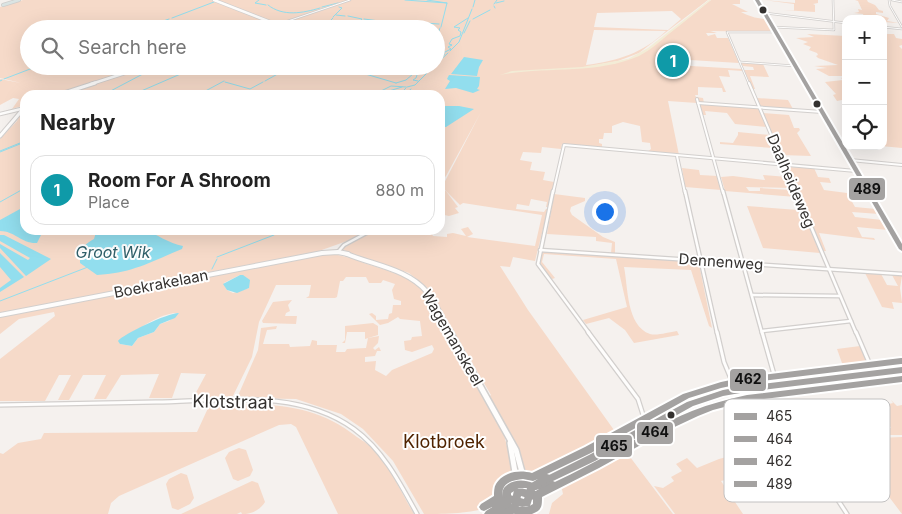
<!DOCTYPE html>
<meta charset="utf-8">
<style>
:root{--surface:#fff;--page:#f6f6f6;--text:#222;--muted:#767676;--line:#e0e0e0;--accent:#787472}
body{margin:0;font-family:Inter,sans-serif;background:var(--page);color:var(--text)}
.controls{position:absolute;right:15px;top:15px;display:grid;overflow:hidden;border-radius:10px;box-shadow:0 5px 20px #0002}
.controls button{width:45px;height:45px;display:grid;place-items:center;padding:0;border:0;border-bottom:1px solid var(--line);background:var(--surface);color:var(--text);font:25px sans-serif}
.you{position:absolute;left:604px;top:211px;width:18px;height:18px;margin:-12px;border:4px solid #fff;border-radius:50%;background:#1a73e8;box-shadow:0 0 0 8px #1a73e833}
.badge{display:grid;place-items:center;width:32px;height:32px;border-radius:50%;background:var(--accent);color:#fff;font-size:16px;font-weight:700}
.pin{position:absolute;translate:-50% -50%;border:2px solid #fff;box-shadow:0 1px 5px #0006}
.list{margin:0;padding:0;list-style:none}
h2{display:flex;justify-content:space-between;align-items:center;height:65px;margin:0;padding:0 20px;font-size:21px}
h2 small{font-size:16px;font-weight:400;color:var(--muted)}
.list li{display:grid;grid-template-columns:32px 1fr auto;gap:15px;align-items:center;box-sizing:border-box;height:70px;margin:0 10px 10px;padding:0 10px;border:1px solid var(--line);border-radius:15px}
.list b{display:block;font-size:19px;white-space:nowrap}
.list p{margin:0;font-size:16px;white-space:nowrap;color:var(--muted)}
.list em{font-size:16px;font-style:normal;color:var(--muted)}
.icon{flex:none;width:28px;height:28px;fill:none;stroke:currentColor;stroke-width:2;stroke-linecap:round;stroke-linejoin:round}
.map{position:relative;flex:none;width:902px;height:514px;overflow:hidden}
.search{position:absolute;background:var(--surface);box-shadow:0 5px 20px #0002;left:20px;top:20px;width:425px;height:55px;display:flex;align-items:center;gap:12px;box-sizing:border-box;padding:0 18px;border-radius:28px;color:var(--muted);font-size:19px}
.panel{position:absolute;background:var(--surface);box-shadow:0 5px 20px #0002;left:20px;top:90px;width:425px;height:145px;border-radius:15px}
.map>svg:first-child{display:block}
.green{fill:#f6dac9;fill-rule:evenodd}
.sand{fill:#f3ecd6}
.water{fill:#92deee}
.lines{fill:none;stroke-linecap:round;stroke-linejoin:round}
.stream{stroke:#92deee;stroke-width:1}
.minor-far3-casing{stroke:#d2cfcd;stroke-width:2.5}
.minor-far2-casing{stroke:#d2cfcd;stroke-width:4}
.minor-far1-casing{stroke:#d2cfcd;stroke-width:5}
.minor-casing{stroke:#d2cfcd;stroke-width:5.5}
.tertiary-far3-casing{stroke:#d2cfcd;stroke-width:3}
.tertiary-far2-casing{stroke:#d2cfcd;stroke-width:4.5}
.tertiary-far1-casing{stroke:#d2cfcd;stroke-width:5.5}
.tertiary-casing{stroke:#d2cfcd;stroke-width:6}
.secondary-far3-casing{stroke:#d2cfcd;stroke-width:4}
.secondary-far2-casing{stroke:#d2cfcd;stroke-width:5}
.secondary-far1-casing{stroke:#d2cfcd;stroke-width:6}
.secondary-casing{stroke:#d2cfcd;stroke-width:8}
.primary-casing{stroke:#cecdcb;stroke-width:4}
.minor-far3{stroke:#fefdfc;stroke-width:1}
.minor-far2{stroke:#fefdfc;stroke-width:2}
.minor-far1{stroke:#fefdfc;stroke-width:2.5}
.minor{stroke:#fefdfc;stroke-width:3}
.tertiary-far3{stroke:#fefdfc;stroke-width:2}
.tertiary-far2{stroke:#fefdfc;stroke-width:2.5}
.tertiary-far1{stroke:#fefdfc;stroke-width:3}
.tertiary{stroke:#fefdfc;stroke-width:4}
.secondary-far3{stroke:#fefdfc;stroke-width:2.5}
.secondary-far2{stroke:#fefdfc;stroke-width:3}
.secondary-far1{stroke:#fefdfc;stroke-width:4}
.secondary{stroke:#fefdfc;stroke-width:5}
.primary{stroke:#dae4e3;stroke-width:2.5}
.bus-1-casing{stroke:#fff;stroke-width:4}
.bus-2-casing{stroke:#fff;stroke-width:4}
.bus-3-casing{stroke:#fff;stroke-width:4}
.bus-4-casing{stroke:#fff;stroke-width:4}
.bus-1{fill:#a4a2a1;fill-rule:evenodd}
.bus-2{fill:#a4a2a1;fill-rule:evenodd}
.bus-3{fill:#a4a2a1;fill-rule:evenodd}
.bus-4{fill:#a4a2a1;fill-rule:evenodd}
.bus-dot{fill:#34312f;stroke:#fff;stroke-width:2}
.labels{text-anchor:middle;stroke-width:4;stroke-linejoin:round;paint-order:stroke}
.street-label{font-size:15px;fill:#34312f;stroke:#fff}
.water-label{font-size:16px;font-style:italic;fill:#30606a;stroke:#fff}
.near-street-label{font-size:18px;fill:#34312f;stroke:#fff}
.near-park-label{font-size:18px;fill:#502300;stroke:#fff}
.key{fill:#fff;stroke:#c2c1c1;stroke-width:1}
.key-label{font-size:14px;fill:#34312f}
.line-badge{stroke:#fff;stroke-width:2}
.pale-badge-label{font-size:14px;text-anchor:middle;font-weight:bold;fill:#111}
</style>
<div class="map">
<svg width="902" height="514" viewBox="0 0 902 514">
<rect width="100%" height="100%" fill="#f5f1ee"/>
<g class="green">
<path d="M23,0h685l-69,53 -21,8 -38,7 35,-5 17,-5 16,-8 63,-50h29v4h-8l16,8h-7c7,4 17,7 26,7l7,13 -64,-1 7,2h-11l2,3 7,-2 2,4h11l11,25 -49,-3v2h-4l-1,-4 -14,-1 1,5 14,1 5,3 51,3 1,2 -15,-1 2,7 -11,-1 7,16h-3l-1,-4 -24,-1v8h-3l1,2 7,1 1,5h-4l-2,-4h-2l1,4 -29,-2 11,54 -32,-3 4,-3 -1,-6 -8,-1 -2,-16 -17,-4 -11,4v7h-8l-1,6h-4v4l3,1v4l-40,-4 -1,5 -19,-2 -1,6 -18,-1 -3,8 12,2 -2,8 15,2 -2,8 11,2v2l-6,23h-2l1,-5 -16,-3 -2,7 -12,-2 -1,5 28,3 2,-3h2l-13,52 -22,-4 -3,10 -10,-1 28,44 91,127 -67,31 -10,-2 8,3 1,3c-17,10 -12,8 -28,1l-35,-76 3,-2 -62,-106 -20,-16 -59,-20 -8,-4 32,-19h56l3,6 14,1v-3l6,-1 13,3 -5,-7 7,-2 5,7 -6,3 68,9 7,-31 -79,-12 -3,2 -18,-18 39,-75 -35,64 -6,6v-87h-362l-9,-4 -13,4h-31v10l-13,4 7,-10 -6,-1 -13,7v-26l21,4 -21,-5v-71zM672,11l9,8 -13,11 -74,-3 3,-14zM29,29h407v37h-407zM594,30l72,1c-23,22 -48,30 -80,34z"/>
<polygon points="764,0 795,3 795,0 818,0 818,3 813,4 815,5 815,12 783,10 794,11 794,4"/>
<polygon points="855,0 867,0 868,2 875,5 879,10 883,11 883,13 876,12 876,14 889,18 887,21 899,23 883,22 883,19 864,17 863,14 854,13 859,12 858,9 862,10 858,1"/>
<polygon points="807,34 846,36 846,102 842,100 837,101 833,95 836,94 825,82 843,80 841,78 844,77 842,76 829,76 816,69 827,68 814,66 838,65 818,58 816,56 818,55 817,53 809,50 811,47 803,44 808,42 796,38 814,37"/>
<polygon points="883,34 894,34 896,38 902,39 902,45 899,46 902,49 902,148 881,146 883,146"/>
<polygon points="741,63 763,64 769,77 750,76 755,89 753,89 744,70 754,70 753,67 743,66"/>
<polygon points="757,98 788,100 793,109 761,107"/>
<polygon points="702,104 758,108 766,127 735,124 727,113 705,111 706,115 703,115 700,105"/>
<polygon points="25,107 25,230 367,230 347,241 319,251 0,313 0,139 17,121"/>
<polygon points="763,113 789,115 794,128 799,128 800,130 797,133 811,156 781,155"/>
<polygon points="738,132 770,135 777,151 773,148 720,144 720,142 733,143 738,135"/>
<polygon points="787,167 814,168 818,177 829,178 831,183 820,182 824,190 847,193 855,207 876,209 879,214 852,212 855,217 882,220 888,230 857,227 862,237 874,238 875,240 819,233 826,251 822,251"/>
<polygon points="682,168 699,170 700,175 718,176 721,190 685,187"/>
<polygon points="763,175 788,177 792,188 746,187 749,191 760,191 760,188 791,190 796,197 725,191 721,177 733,176 765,180"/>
<polygon points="440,189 446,191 458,207 455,208 459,213 449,216 440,214"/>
<polygon points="554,194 585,198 585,201 571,207 570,211 572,215 603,237 615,242 615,254 611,253 612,243 596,241 596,237 547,234"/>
<polygon points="795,202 798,202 820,253 763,248 747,206 798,210"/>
<path d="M543,251l153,11 3,2 13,64 -3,-2 -18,-56 -67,-3c4,19 2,59 26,67 7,2 19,-2 27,-3l2,4 -45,8 -9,-13 -16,-12 -23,6 -3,-4 44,-13 -11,-48 -72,-5 -2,8 13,16 -3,1 -13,-16z"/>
<path d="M335,252c11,2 19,7 29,11 21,7 40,11 58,25l82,147 10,38c-9,6 -10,18 -15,27 -11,14 -55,14 -75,14l-31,-53 -30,-32 -22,-15 -45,-15 -59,-1 21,-48 3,-22 16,-2 -1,3 -9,1 -4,14h26l1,3 20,-1 2,-6 5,1v4h20l-1,7h9l2,-3 19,-1 2,-10 11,-2 -1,7 -5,5 2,2 4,-3 2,4h-4l-2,5 -10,1v5l11,-1 -1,9 11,6 6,-6 40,-17 2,-4 -2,-4 -20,7 -7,-2 -1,-9 7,-1 1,-3 10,-1 -2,-15 -20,-2 -2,-2 -10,6 -8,2 -11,-11 3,-1 4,3v4l12,-1 1,-5 3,-1 1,-8h8v-4l-7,-2 -2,-9 3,-6 -12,-4 -2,3h-12l-3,-6h-20l-3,4h-3l-3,16 -2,1h-29l3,-2 2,-11h-35l-17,37 -7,35 -20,41h-39l13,-24 -25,-1 -9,25h-23l10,-24 -38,1 -15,24h-12l12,-24h-23l-14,25h-11l13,-25h-12l-14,26h-45v-42l55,-43 -1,-4 -35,7 -19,15v-17l312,-61 22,-2 16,4zM240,275l7,3 2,10 -16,5 -6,-3 -3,-7zM174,313h5l-10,8 -9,3 -6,8 -16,6 -6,8 -12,-2c14,-13 35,-28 54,-31z"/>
<polygon points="865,273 881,274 887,285 898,286 892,275 902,276 900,288 902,303 892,302 894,309 882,307"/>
<polygon points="292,300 288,305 290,311 286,313 285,316 297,316 296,324 263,323 262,321 273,302"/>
<polygon points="373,323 378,326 378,335 365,339 365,332 347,332 345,343 342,343 345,340 345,326"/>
<polygon points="860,346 870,371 850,373 842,363 837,349"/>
<polygon points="891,400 897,406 902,405 902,435 884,435 879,428 891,428 878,407 893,403"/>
<path d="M249,404c42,1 74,6 108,33 6,4 14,9 19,14 15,18 26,43 38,63h-76l-42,-87 -5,-3 -12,1 -160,71 -8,7 -3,11h-108v-61l3,1 15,-11 23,-4 3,-6 153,-1 12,-26z"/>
<polygon points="902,437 902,514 859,457 819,461 809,446 853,439"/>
<polygon points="794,439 808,460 721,481 743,514 675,514 654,486 663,488 674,481 671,477 682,471 676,464 687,458 697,468 719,459"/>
<polygon points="621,445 673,514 549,514 552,503 563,494 561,485 616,451"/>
<polygon points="239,448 246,450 253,470 250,476 238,481 233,479 225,458 229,452"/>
<polygon points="181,473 187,475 194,498 190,504 178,510 172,508 166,484 169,479"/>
<path d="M252,481l6,2 7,19c-5,8 -13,12 -23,12l-1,-2 -4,2h-56z"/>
<circle cx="522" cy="498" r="12"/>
</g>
<path class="sand" d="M709,0h2c-14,11 -28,23 -41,33 -10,8 -19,17 -31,23 -43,19 -95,10 -139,19l12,-4 70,-4 46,-8 20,-11z"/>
<g class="water">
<polygon points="464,57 483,60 479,67 477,76 451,74"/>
<polygon points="449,75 480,77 479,86 477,89 480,90 473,93 456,88 445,89 450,81 447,79"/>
<polygon points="440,106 459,106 474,109 446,127 440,127"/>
<path d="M20,209h5v21h11l5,5 -4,8c-15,1 -22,-12 -37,-12v-11z"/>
<path d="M98,230c14,0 31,-3 45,0 13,3 26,14 40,16l-1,3c-32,13 -49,24 -85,26l-17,-12c0,-13 3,-18 14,-24l2,-7z"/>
<polygon points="0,235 4,235 51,259 26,276 0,248 0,244 28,260 30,258 0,241"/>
<polygon points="0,253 24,277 0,292 0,288 11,280 0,267"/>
<polygon points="240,275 243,275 250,280 249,288 237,293 227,290 223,284"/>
<path d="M179,313l-4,5 -15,6 -6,8 -16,6 -6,8 -12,-2 -2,-3c5,-7 52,-29 61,-28z"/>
</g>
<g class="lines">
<g class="stream">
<polyline points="259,0 255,3 266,5"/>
<polyline points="405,0 447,3"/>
<polyline points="427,0 447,3 441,27"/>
<polyline points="496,3 504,1"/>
<polyline points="494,4 497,0"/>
<path d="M268,5c15,12 35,8 52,3"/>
<polyline points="494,6 495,8"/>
<polyline points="322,7 338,3"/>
<polyline points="473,7 475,0"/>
<polyline points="336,15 345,16"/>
<polyline points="348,16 362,19 353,29"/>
<polyline points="333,17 342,8 339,7"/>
<polyline points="172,18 214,2"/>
<polyline points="364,19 387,22"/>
<polyline points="473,19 490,10"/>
<polyline points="394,21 439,24"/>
<polyline points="283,25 292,27"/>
<polyline points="294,27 305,29"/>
<polyline points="141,29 169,19"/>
<polyline points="322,29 333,18"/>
<polyline points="464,33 470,21"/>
<polyline points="436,40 440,28"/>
<polyline points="450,51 459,42 472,9"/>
<polyline points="445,52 451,49 448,47 452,45 449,44 452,39 460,36 461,32 458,30 460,28 454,27 468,18"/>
<polyline points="436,56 444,55 444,52"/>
<polyline points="436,64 448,53"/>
<polyline points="338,66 396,83"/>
<polyline points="414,73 413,71 419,66"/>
<polyline points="4,79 38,66"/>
<polyline points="0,81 2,80"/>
<polyline points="265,81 292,66"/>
<polyline points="418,81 413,80 416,78 419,69 425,66"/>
<polyline points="225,82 250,89 263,82"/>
<polyline points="396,83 406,80 413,74"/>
<polyline points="407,87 415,85 434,66"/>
<polyline points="103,95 158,66"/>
<polyline points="132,95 199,66"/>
<polyline points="198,95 224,81"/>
<polyline points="373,95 391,86 406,87"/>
<polyline points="376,95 402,87"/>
<polyline points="399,95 406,88"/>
<polyline points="404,95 411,89"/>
<polyline points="0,151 20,143"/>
<polyline points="0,152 25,142"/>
<polyline points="0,202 25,188"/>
<polyline points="147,233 151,230"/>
<polyline points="217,257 274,235"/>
<polyline points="212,269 217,259"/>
<polyline points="0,301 88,267"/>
</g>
<defs>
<g id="minor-far3">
<polyline points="889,0 890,6 902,27"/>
<polyline points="892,0 902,2"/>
<polyline points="765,13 846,23"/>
<polyline points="279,24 350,0"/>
<polyline points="773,27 834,30 833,0"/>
<polyline points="883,27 902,29"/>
<polyline points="740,62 795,66"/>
<polyline points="749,84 727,32 776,32"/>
</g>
<g id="minor-far2">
<polyline points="749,83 796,193"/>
<polyline points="697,99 723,193"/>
<polyline points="698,103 822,112"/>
<polyline points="677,156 685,193"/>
<polyline points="850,160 902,165"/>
<polyline points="553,193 564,145 856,171"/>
</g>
<g id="minor-far1">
<polyline points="553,191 538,264 589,333"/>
<polyline points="685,191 717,333"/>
<polyline points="723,191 762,333"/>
<polyline points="796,191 856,333"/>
<polyline points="540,250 902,274"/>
<polyline points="338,252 344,245 372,230"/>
<polyline points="752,295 840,296"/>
<polyline points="762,331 851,321"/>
</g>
<g id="minor">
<polyline points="588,332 638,399 645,421 649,426"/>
<polyline points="717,332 724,362 736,391"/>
<polyline points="762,332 777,385"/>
<polyline points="856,332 874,374"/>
<polyline points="765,388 847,514"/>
<path d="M0,405c52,-1 104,-2 156,-3 65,-1 142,-14 198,27 29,21 46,54 63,85"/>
</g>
<polyline id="tertiary-far3" points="757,0 806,84"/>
<g id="tertiary-far2">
<polyline points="805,83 869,193"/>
<polyline points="0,114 21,109"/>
</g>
<polyline id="tertiary-far1" points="868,191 902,249"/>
<g id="tertiary">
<polyline points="533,487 592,458 690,404 723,393 902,370"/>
<polyline points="538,494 587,462"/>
<polyline points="489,514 507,503"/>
<polyline points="500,514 511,508"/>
</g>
<g id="secondary-far3">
<polyline points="214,0 273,23"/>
<polyline points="263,29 279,24 272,23"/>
<polyline points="91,84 147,66"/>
</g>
<g id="secondary-far2">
<polyline points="58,95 95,83"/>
<polyline points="0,136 25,107"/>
</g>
<g id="secondary-far1">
<path d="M347,254c26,11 61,15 80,38 10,12 16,28 23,41"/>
<polyline points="0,315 322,253 338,252 348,254"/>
</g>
<g id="secondary">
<polyline points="450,332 516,450 525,483"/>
<polyline points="510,443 516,478 515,484"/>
<circle cx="522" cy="498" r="16"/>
</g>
<polyline id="primary" points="3,5 19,0"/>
</defs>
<use href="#minor-far3" class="minor-far3-casing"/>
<use href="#minor-far2" class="minor-far2-casing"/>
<use href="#minor-far1" class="minor-far1-casing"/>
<use href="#minor" class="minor-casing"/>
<use href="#tertiary-far3" class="tertiary-far3-casing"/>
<use href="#tertiary-far2" class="tertiary-far2-casing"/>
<use href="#tertiary-far1" class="tertiary-far1-casing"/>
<use href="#tertiary" class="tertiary-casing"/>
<use href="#secondary-far3" class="secondary-far3-casing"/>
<use href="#secondary-far2" class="secondary-far2-casing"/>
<use href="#secondary-far1" class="secondary-far1-casing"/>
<use href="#secondary" class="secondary-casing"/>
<use href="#primary" class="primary-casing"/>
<use href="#minor-far3" class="minor-far3"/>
<use href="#minor-far2" class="minor-far2"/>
<use href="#minor-far1" class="minor-far1"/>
<use href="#minor" class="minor"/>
<use href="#tertiary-far3" class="tertiary-far3"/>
<use href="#tertiary-far2" class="tertiary-far2"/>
<use href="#tertiary-far1" class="tertiary-far1"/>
<use href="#tertiary" class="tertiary"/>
<use href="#secondary-far3" class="secondary-far3"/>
<use href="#secondary-far2" class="secondary-far2"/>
<use href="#secondary-far1" class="secondary-far1"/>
<use href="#secondary" class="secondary"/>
<use href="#primary" class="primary"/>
<defs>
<path id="bus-1" d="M902,367v6l-156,19 -23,4 -30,10 -98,55 -42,20 2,1 1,3 -1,3 -13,8c0,11 0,14 -10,18h-17l-4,-1 -2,1h-25l2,-3 16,-10c0,-4 0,-10 2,-13 7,-9 20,-9 29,-5l56,-28 98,-53 36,-12 23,-4zM519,488h7l7,3 6,-2c-6,3 -6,8 -6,15 -8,5 -14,3 -22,0v-11z"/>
<path id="bus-2" d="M902,376v6l-155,19 -34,9 -15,6 -32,15 -67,37 -59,30 -6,2 -13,-4 -3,14 -5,4h-12l2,-3 8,-6 3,-15c9,-4 13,1 22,1 23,-11 46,-22 68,-34 29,-16 58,-34 88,-46 18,-7 36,-12 55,-16z"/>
<path id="bus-3" d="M901,358h1v6h-1l-156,19 -24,5 -32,10 -98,55 -44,21 3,1 1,3 -1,3 -15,9 -5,16 -8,1 -12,-4 -14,7 -3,-1 -1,-2 -8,4 -3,-1 -2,-3 2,-3 13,-8c0,-4 0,-9 2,-12 8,-13 24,-14 36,-11l53,-26 98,-53 38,-12 24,-5zM523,479l10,2 5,-2 -10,6 -4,14 -14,-4 -8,3c1,-3 0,-6 1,-9 3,-8 13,-9 20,-10z"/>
<polygon id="bus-4" points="755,0 759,0 902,244 902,251 899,249"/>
</defs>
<use href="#bus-1" class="bus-1-casing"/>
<use href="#bus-2" class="bus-2-casing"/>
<use href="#bus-3" class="bus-3-casing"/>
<use href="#bus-4" class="bus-4-casing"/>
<use href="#bus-1" class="bus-1"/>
<use href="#bus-2" class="bus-2"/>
<use href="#bus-3" class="bus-3"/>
<use href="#bus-4" class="bus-4"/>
</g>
<g class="bus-dot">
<circle cx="763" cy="10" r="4.5"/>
<circle cx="817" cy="104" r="4.5"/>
<circle cx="671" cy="415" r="4.5"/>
</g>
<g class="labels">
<g class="street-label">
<text transform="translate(791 181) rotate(67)" y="5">Daalheideweg</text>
<text transform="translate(721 262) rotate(4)" y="5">Dennenweg</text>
<text transform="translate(161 284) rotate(-11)" y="5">Boekrakelaan</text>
<text transform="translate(452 338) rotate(60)" y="5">Wagemanskeel</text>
</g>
<g class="water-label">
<text x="113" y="258">Groot Wik</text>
</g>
<g class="near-street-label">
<text transform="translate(233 402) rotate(1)" y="6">Klotstraat</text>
</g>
<g class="near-park-label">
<text x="444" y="448">Klotbroek</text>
</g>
</g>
<rect x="724" y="399" width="166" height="103" rx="8" class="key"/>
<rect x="734" y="413" width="23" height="7" fill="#a4a2a1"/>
<rect x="734" y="436" width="23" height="6" fill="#a4a2a1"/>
<rect x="734" y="458" width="23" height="7" fill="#a4a2a1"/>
<rect x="734" y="481" width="23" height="6" fill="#a4a2a1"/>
<g class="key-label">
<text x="766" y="421">465</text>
<text x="766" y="444">464</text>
<text x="766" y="466">462</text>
<text x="766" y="489">489</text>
</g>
<g class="line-badge">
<rect x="848" y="177" width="38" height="24" rx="5" fill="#a4a2a1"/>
<rect x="729" y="368" width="38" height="24" rx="5" fill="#a4a2a1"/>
<rect x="636" y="421" width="38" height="24" rx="5" fill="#a4a2a1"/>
<rect x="595" y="434" width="38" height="24" rx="5" fill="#a4a2a1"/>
</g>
<g class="pale-badge-label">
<text x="867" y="194">489</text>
<text x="748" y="384">462</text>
<text x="655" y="437">464</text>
<text x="614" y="451">465</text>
</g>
</svg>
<div class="controls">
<button>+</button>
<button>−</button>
<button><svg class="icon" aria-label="locate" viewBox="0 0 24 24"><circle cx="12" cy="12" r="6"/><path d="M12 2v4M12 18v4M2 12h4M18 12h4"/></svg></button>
</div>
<div class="you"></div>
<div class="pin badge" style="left:673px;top:61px;background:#0f9aa8">1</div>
<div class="search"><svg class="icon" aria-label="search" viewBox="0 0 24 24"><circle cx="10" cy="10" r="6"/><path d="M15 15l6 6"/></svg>Search here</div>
<section class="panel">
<h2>Nearby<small></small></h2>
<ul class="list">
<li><span class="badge" style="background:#0f9aa8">1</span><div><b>Room For A Shroom</b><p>Place</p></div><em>880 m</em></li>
</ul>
</section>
</div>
